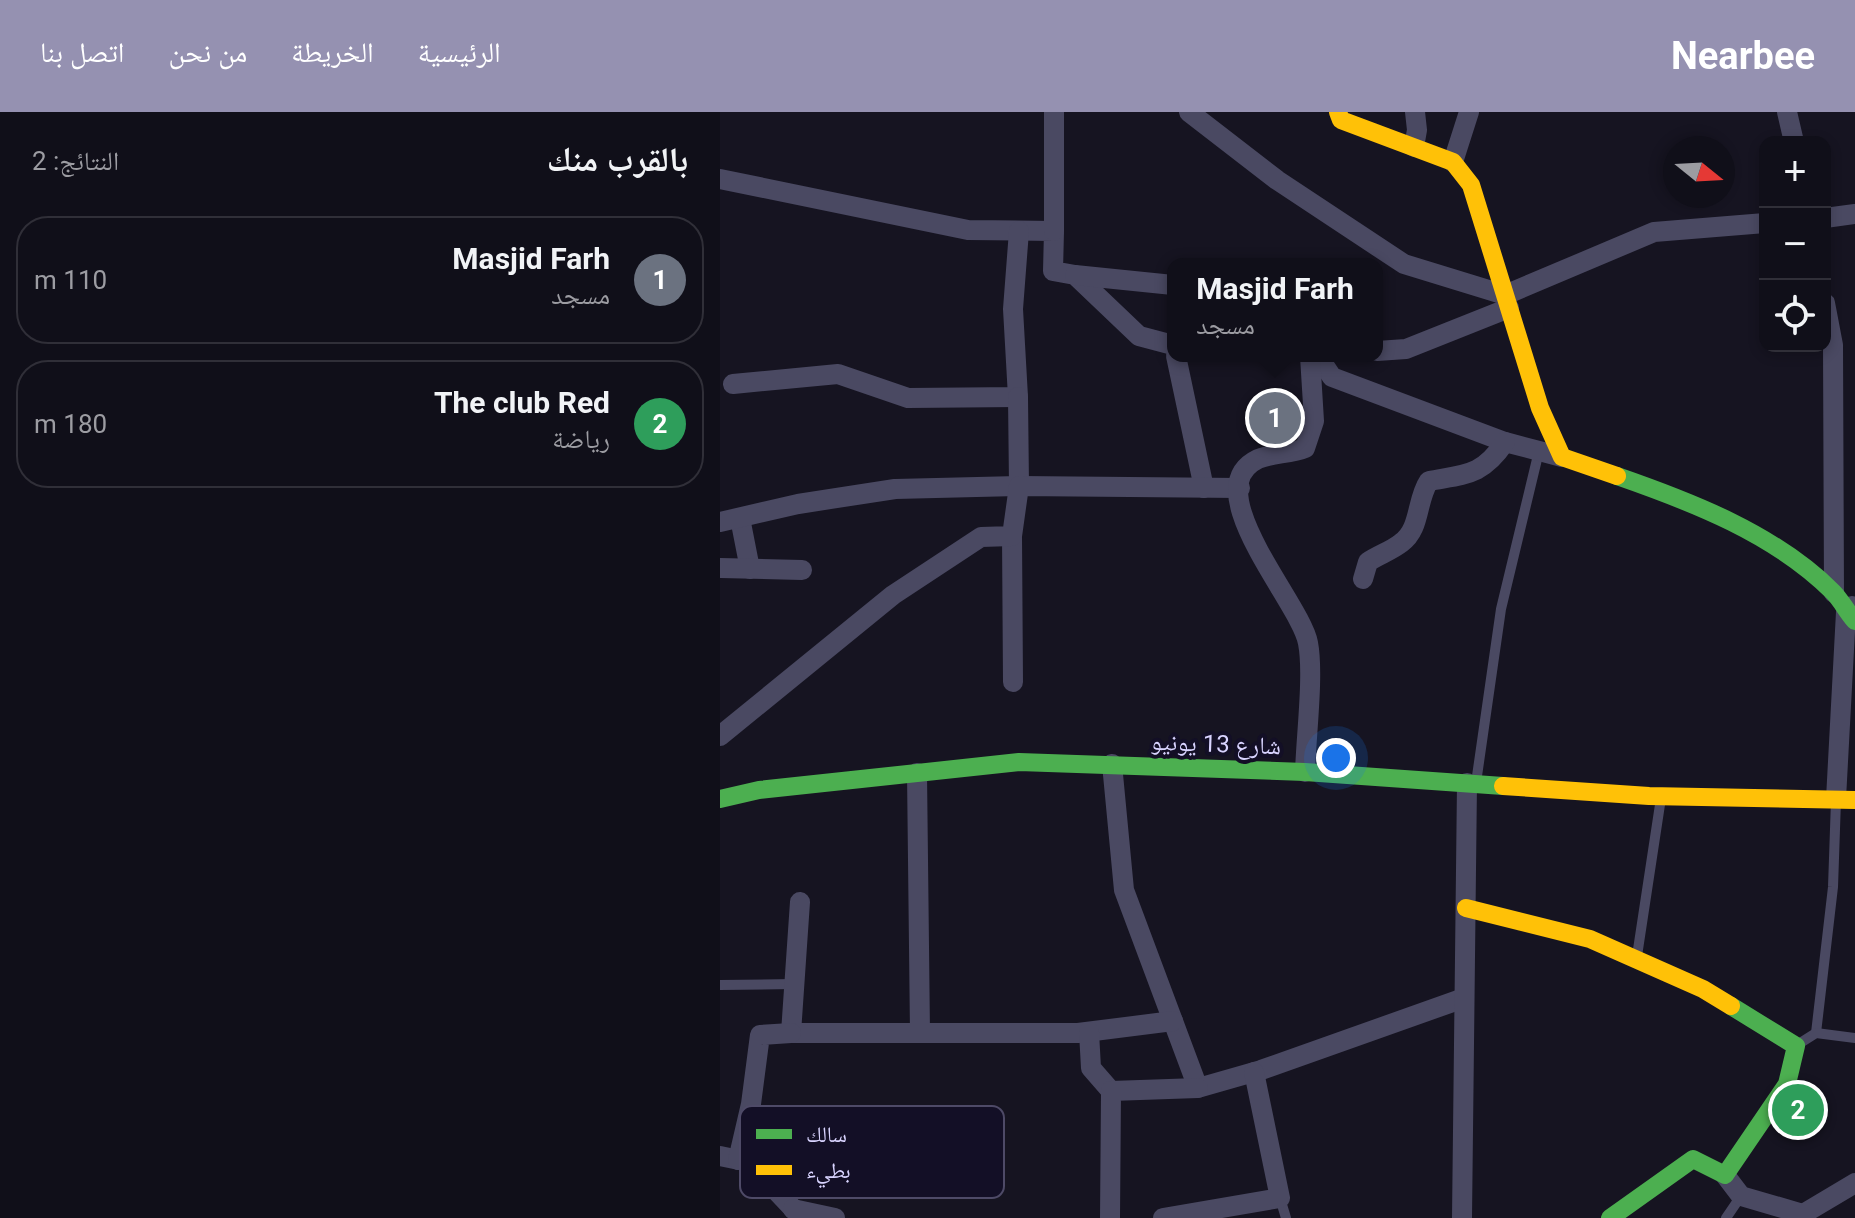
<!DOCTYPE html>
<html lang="ar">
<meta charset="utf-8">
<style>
:root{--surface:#100f19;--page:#191822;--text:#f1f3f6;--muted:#9c9ca2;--line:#302f38;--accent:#9591b1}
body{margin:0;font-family:Roboto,"Noto Naskh Arabic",sans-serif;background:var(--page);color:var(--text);direction:rtl}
.controls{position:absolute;right:24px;top:24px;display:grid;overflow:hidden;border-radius:16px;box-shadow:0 4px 12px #0003}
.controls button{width:72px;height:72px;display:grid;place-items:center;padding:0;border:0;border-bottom:2px solid var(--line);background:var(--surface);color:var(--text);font:40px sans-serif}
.compass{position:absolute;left:943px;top:24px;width:72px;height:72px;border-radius:50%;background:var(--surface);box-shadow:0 4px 12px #0003;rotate:108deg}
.you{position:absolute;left:616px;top:646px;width:28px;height:28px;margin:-20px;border:6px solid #fff;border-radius:50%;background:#1a73e8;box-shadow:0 0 0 12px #1a73e833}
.badge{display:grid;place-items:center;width:52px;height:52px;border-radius:50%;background:var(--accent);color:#fff;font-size:26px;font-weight:700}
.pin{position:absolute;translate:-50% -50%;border:4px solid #fff;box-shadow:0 2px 8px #0006}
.popup{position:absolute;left:447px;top:146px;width:216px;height:104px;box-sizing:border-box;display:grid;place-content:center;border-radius:16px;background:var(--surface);filter:drop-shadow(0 2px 6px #0005);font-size:26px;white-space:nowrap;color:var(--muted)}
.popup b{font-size:30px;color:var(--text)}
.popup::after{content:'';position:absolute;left:50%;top:100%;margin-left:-16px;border:16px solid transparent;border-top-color:var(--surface)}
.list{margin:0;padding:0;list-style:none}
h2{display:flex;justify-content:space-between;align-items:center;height:104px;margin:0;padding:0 32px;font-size:34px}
h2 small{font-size:26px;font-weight:400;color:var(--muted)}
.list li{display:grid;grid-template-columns:52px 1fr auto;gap:24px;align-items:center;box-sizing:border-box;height:128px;margin:0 16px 16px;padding:0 16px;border:2px solid var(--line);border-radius:32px}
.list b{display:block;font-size:30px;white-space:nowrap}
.list p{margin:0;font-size:26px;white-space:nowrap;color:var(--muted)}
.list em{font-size:26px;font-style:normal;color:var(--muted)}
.icon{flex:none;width:44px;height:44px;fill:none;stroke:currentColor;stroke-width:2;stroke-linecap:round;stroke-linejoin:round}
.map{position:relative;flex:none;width:1135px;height:1106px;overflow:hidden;direction:ltr}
header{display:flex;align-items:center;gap:48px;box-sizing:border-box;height:112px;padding:0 40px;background:var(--accent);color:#fff}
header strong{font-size:38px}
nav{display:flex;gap:44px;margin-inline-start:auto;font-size:28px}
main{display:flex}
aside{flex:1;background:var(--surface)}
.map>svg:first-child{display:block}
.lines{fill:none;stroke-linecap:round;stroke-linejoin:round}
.lane{stroke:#4a4962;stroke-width:10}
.street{stroke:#4a4962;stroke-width:20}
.fast{stroke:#4caf50;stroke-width:18}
.slow{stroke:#ffc107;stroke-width:18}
.labels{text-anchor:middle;stroke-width:8;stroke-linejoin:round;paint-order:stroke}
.street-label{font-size:24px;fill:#d9d4ff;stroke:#130f26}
.key{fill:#130f26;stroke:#4e4a67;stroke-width:2}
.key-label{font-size:22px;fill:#d9d4ff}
</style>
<header>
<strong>Nearbee</strong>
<nav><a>الرئيسية</a><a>الخريطة</a><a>من نحن</a><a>اتصل بنا</a></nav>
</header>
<main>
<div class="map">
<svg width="1135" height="1106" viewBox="0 0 1135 1106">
<rect width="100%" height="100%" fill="#161421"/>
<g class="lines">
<g class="lane">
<polyline points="756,671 781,497 819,339"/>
<polyline points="917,844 941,686"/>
<polyline points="0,873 74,872"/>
<polyline points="1096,921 1113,775 1116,688"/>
<polyline points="1077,933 1096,921 1135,926"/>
<polyline points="560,1086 566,1106"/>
<polyline points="1006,1106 1021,1084"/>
</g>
<g class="street">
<polyline points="469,0 557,68 684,152 785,183 934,120 1045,111"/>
<polyline points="1067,0 1074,30"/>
<polyline points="694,35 697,18 695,0"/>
<polyline points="733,50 749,0"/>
<polyline points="0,67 248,118 334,119 333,159 355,163 419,224 453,233"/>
<polyline points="1105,106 1135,102"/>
<polyline points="334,119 334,0"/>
<polyline points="355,163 453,173"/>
<polyline points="1105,191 1113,233 1114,481"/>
<polyline points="657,239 686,237 789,196"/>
<polyline points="456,244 484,376"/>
<polyline points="598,244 612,265 785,330 842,345"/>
<polyline points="13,272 118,262 188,286 298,285 293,197 299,119"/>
<polyline points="20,406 30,457"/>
<polyline points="0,410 78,392 175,377 299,374 298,285"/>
<polyline points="292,424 293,570"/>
<polyline points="0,456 82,458"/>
<path d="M643,467l5,-17c10,-7 23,-11 33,-19 20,-14 15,-43 28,-62 37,-7 53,-5 76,-39"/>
<polyline points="0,624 173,483 261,425 292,424 299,374 520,376"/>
<polyline points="392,652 404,778 478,976 541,958 744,886"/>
<path d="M585,660c1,-35 9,-98 3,-129 -7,-40 -113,-154 -50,-184 13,-6 33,-5 47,-11l9,-27 -4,-65"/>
<polyline points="197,661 200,921"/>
<polyline points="1116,687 1126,500 1132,494"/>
<polyline points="80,790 71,921 358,921 453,909"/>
<polyline points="369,920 371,956 391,979"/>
<polyline points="0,1044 29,1050 82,1106"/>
<polyline points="18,1048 31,992 40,923 71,921"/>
<polyline points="1005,1063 1021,1084 1083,1102 1135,1071"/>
<polyline points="73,1097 115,1106"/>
<polyline points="390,1106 391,979 478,976"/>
<polyline points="443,1106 560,1086 534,960"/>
<polyline points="742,1106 747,671"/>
</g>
<g class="fast">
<path d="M897,364c75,26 158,58 216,116 8,8 14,20 22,29"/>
<polyline points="0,687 39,678 299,650 585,660 783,674"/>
<polyline points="890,1106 973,1047 1005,1063 1067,972 1076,934 1011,894"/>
</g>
<g class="slow">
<polyline points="618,0 621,8 733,50 751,73 820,296 842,345 897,364"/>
<polyline points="783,674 929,684 1135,688"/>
<polyline points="746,796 870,827 983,877 1011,894"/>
</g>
</g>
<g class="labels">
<g class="street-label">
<text transform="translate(496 632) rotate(2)" y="8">شارع 13 يونيو</text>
</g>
</g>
<rect x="20" y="994" width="264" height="92" rx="12" class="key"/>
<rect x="36" y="1017" width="36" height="10" fill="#4caf50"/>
<rect x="36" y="1053" width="36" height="10" fill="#ffc107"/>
<g class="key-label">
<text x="86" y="1030">سالك</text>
<text x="86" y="1066">بطيء</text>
</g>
</svg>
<div class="controls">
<button>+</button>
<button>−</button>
<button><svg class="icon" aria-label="locate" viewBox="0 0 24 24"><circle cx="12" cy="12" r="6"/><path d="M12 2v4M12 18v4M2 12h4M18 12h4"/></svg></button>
</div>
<svg class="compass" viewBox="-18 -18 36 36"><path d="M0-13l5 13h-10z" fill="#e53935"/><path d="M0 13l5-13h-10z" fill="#9c9ca2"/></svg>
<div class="you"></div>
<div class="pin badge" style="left:555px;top:306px;background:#6b7280">1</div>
<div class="popup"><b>Masjid Farh</b>مسجد</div>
<div class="pin badge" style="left:1078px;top:998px;background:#2e9e5b">2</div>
</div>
<aside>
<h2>بالقرب منك<small>النتائج: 2</small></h2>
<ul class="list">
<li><span class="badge" style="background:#6b7280">1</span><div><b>Masjid Farh</b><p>مسجد</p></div><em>110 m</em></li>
<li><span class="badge" style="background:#2e9e5b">2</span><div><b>The club Red</b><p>رياضة</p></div><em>180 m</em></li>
</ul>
</aside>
</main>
